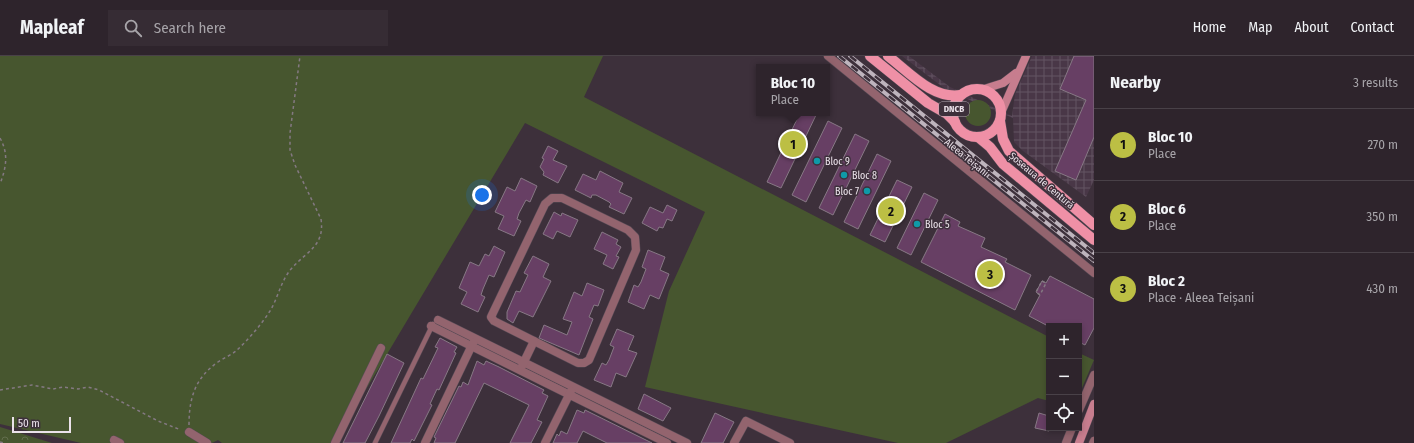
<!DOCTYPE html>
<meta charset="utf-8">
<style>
:root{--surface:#2e242c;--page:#362c34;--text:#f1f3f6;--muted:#a7a4a9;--line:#494148;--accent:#bcbf44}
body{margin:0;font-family:"Fira Sans Condensed",sans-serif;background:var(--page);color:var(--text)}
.controls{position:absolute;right:12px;bottom:12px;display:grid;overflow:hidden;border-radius:0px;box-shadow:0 2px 6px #0003}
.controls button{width:36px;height:36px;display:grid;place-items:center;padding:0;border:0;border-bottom:1px solid var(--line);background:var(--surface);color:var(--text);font:20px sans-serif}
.scale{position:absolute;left:12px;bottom:10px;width:59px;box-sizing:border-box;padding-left:4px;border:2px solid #ebe2ea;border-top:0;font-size:11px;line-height:14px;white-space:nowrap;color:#ebe2ea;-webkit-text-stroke:3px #3d303b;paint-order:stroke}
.you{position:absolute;left:482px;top:139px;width:14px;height:14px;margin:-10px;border:3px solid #fff;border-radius:50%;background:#1a73e8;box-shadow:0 0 0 6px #1a73e833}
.badge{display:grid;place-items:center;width:26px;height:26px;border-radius:50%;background:var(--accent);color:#111;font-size:13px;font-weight:700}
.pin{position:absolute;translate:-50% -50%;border:2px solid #fff;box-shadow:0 1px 4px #0006}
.popup{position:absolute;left:756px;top:8px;width:74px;height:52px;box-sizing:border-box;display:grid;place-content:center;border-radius:0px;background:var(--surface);filter:drop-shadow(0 1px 3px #0005);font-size:13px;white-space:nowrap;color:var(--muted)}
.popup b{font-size:15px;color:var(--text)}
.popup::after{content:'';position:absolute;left:50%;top:100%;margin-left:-8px;border:8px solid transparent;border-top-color:var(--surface)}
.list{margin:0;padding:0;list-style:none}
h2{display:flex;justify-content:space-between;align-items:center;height:52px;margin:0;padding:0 16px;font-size:17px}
h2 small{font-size:13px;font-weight:400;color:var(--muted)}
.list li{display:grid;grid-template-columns:26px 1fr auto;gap:12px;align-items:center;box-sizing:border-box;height:72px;padding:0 16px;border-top:1px solid var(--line)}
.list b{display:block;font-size:15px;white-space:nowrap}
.list p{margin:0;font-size:13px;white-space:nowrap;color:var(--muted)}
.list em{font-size:13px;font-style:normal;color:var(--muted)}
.icon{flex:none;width:22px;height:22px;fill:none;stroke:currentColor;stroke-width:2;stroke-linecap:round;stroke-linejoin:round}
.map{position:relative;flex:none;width:1094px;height:387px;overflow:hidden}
header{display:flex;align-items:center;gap:24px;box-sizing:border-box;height:56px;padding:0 20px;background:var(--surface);border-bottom:1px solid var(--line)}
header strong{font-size:19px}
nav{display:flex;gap:22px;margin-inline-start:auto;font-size:14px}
.search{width:280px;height:36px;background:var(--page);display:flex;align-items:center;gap:10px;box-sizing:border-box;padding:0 14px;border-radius:0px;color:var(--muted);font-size:15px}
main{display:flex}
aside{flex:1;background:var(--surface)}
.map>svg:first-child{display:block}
.industrial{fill:url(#industrial-grid)}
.grass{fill:#47562f}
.forest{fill:url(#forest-crowns)}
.building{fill:#673f64;stroke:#877885}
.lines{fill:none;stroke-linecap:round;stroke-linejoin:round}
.lane-casing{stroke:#594c57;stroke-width:5.5}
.street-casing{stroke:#594c57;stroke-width:9}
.secondary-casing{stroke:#594c57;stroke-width:9}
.primary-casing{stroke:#594c57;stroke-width:11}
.path{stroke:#847982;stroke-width:1.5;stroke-dasharray:3 3;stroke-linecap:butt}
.lane{stroke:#93646e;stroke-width:4.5}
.street{stroke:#93646e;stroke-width:8}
.secondary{stroke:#c77d8e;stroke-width:8}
.primary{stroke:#ef90a6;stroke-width:10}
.rail-casing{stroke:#beb4bd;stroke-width:4}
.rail{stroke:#3d303b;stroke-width:2.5;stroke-dasharray:8;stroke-linecap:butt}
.culture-dot{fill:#0f9aa8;stroke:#3d303b;stroke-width:1.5}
.labels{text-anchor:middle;stroke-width:3;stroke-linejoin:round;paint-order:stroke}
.shield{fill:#3d303b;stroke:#b7adb6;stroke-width:1}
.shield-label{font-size:9px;font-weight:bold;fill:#ebe2ea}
.street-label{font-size:10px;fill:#ebe2ea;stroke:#3d303b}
.poi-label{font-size:10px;fill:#ebe2ea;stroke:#3d303b;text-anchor:start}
</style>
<header>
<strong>Mapleaf</strong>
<div class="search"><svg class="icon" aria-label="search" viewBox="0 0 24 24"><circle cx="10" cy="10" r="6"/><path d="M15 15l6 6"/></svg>Search here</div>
<nav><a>Home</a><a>Map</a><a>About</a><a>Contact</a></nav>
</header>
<main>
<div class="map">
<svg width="1094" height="387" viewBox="0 0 1094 387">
<defs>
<pattern id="industrial-grid" width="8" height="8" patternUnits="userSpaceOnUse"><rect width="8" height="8" fill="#493747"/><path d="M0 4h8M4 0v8" fill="none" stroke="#635462"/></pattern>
<pattern id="forest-crowns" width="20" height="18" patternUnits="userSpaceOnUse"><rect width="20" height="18" fill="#47562f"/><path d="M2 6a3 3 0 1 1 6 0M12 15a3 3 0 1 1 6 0" fill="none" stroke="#626e4d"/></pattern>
</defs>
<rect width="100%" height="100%" fill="#3d303b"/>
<polygon class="industrial" points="902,0 909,0 950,31 1012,60 1015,38 1032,0 1094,0 1094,124 1086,141 1023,95 1014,86 1013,62 948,35"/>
<g class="grass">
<polygon points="0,0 603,0 584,41 1049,281 1049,345 1038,342 946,387 898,387 645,331 669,235 705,156 525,67 334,387 222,387 218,384 212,387 81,387 0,368"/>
<circle cx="978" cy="57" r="13"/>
<polygon points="1079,297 1094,304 1079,339"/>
</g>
<polygon class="forest" points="0,371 52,387 0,387"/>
<g class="building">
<polygon points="1074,0 1094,0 1094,81 1076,124 1055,115 1086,44 1060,33"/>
<polygon points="800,57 817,57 781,132 767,126"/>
<polygon points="828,65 842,72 806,146 792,139"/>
<polygon points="855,78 869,85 833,159 819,152"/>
<polygon points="548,90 558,95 553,104 567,110 558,127 543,119 544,116 540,111 544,103 542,102"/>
<polygon points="877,98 891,105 858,173 844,166"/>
<polygon points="600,115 623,127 619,136 632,142 624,158 609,151 611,148 609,146 596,139 592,139 591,142 575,134 583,118 596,124"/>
<polygon points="521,122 537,130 530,146 526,144 519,157 517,163 521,165 514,180 498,173 504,160 495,156 507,131 515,135"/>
<polygon points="897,124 912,131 885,186 870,179"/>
<polygon points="924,137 938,144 911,199 897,192"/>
<polygon points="667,149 677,154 672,165 667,163 663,172 659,171 657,175 642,167 650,151 663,157"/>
<polygon points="554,156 561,160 562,157 578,164 570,181 557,175 553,183 543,178"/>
<polygon points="945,158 960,166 958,170 985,182 981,191 1007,203 1005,206 1031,219 1015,254 921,206"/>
<polygon points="602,176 618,184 616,188 621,191 616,200 619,201 613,213 603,208 607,199 594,193"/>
<polygon points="494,190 505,196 494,221 489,219 483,233 481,239 485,241 478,256 461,248 467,236 459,232 470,206 479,210 485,198 489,200"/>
<polygon points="648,194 665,201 660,214 669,218 659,243 650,239 644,253 628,246 634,229 638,231 641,226 646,213 642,211"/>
<polygon points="533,200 549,208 543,221 551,225 533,261 519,255 513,267 507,263 507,256 516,235 520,236 528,219 524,217"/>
<polygon points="1050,220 1094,243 1094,272 1085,289 1079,286 1079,270 1048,270 1029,260 1040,239 1036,236 1042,225 1046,227"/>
<polygon points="587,227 604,234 598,250 594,249 589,261 593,263 579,299 539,282 544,269 567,279 572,266 563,263 574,236 582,240"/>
<polygon points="617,273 634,280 628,294 637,297 626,321 616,317 611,331 594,324 602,307 606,309 609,304 614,291 610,289"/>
<polygon points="440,282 457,291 454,296 456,297 439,334 437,333 430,348 432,349 414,385 412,383 410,387 391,387 421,322 423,323 438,292 435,291"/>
<polygon points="387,298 404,307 379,360 365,387 343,387"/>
<polygon points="477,305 484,309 486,305 499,311 544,334 542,337 548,340 537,364 542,366 531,387 510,387 529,349 484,327 455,387 434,387 436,382 434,381 459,330 461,331 463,326 468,329"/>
<polygon points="644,338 671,352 663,365 638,353"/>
<polygon points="577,354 584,357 585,354 652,387 607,387 583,375 577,387 553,387 557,378 559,380 561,375 567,378"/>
<polygon points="715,357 734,366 723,387 701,387"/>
<polygon points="1039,357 1049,360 1049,375 1035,372"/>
</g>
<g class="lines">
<defs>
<polyline id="lane" points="375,387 433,268"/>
<g id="street">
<polyline points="828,0 1094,217"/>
<polygon points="552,142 562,142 628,174 635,181 636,194 589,304 584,307 578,307 494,265 491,261 545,148"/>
<polyline points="438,264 687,387"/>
<polyline points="431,270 667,387"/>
<polyline points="522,310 534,285"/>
<polyline points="1079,354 1094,319"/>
<polyline points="189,376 207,387"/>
<polyline points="114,384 120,387"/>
<polyline points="335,387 381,292"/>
<polyline points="425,387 473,287"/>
<polyline points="545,387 571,335"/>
<polyline points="734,387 746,365 790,387"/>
<polyline points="1066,387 1072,372"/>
<polyline points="1093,387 1094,385"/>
</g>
<g id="secondary">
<polyline points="981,34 1003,27 1016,17"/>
<polyline points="1001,57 1026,0"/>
<polyline points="1079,387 1094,348"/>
</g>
<g id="primary">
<polyline points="870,0 928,47 947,58 955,66"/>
<path d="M888,0c21,16 45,44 73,39"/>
<circle cx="977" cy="57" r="24"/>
<polyline points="1000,65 1003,83 1009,95 1094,169"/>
<polyline points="978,81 990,91 1003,108 1094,184"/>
</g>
</defs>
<use href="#lane" class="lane-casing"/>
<use href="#street" class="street-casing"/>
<use href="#secondary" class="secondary-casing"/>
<use href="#primary" class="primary-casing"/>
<g class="path">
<path d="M0,82c9,16 6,30 0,46"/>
<polygon points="1042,225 1046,227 1040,239 1036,236"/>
<polyline points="0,334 32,329 53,333 63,331 78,333 88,331 99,334 158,365 181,374"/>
<path d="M189,369c0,-27 6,-47 29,-63 6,-4 13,-7 18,-11 12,-11 25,-26 34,-40 8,-13 11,-31 22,-43 15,-17 33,-22 29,-49l-26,-54 -5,-15v-17l10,-77"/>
<polyline points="0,386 4,387"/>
</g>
<use href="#lane" class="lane"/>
<use href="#street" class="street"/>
<use href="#secondary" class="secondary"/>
<use href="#primary" class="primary"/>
<defs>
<g id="rail">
<polyline points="839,0 1094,205"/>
<polyline points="850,0 1094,197"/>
</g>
</defs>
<use href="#rail" class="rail-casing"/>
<use href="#rail" class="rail"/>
</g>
<g class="culture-dot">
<circle cx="817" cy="105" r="4"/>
<circle cx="844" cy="119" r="4"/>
<circle cx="867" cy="135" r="4"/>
<circle cx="917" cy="168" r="4"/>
</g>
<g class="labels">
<rect class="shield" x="939" y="46" width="30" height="14" rx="3"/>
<g class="shield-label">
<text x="954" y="56">DNCB</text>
</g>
<g class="street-label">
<text transform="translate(967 101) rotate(39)" y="4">Aleea Teișani</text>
<text transform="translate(1042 124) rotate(40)" y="4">Șoseaua de Centură</text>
</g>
<g class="poi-label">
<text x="825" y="109">Bloc 9</text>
<text x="852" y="123">Bloc 8</text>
<text x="859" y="139" text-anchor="end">Bloc 7</text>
<text x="925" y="172">Bloc 5</text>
</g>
</g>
</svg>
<div class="controls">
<button>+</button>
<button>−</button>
<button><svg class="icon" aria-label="locate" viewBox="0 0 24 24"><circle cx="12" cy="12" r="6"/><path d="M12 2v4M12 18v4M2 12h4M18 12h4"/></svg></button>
</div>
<div class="scale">50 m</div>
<div class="you"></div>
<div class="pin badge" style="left:793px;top:88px">1</div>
<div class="popup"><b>Bloc 10</b>Place</div>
<div class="pin badge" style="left:891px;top:155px">2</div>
<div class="pin badge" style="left:990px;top:218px">3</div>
</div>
<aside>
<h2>Nearby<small>3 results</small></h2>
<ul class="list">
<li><span class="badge">1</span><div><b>Bloc 10</b><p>Place</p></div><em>270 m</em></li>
<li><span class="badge">2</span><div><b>Bloc 6</b><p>Place</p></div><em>350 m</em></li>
<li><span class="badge">3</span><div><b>Bloc 2</b><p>Place · Aleea Teișani</p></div><em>430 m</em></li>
</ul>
</aside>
</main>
